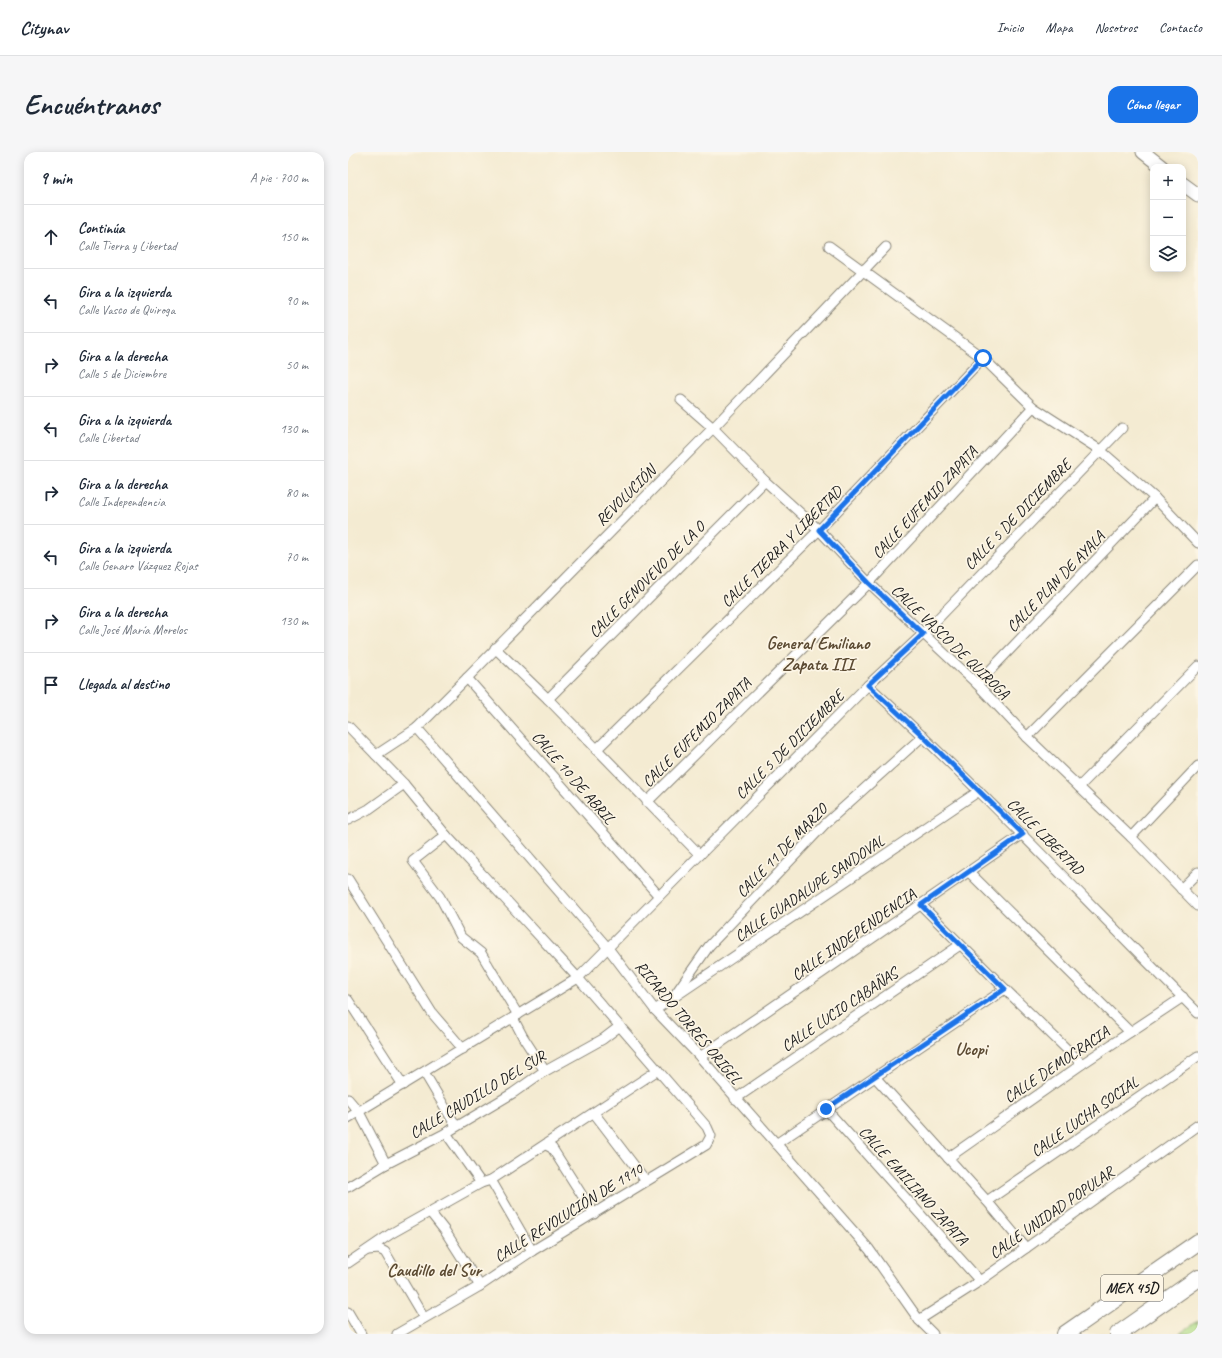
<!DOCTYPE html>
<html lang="es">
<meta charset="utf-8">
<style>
:root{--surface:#fff;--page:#f6f6f7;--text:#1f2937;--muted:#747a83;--line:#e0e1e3;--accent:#1a73e8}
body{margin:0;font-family:Caveat,sans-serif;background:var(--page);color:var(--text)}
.controls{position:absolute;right:12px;top:12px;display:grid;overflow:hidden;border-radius:8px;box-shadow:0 2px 10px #0003}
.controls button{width:36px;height:36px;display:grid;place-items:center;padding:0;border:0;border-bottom:1px solid var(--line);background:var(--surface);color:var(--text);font:20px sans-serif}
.stop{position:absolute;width:12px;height:12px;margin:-9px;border:3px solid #1a73e8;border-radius:50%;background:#fff}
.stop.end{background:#1a73e8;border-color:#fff;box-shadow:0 1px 4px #0008}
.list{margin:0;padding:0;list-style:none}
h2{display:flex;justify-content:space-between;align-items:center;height:52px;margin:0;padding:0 16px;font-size:17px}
h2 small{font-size:13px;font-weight:400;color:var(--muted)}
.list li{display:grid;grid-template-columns:26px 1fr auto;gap:12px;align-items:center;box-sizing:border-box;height:64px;padding:0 16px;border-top:1px solid var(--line)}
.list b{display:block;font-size:15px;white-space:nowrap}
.list p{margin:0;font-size:13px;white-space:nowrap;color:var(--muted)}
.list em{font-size:13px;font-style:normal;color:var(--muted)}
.icon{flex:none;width:22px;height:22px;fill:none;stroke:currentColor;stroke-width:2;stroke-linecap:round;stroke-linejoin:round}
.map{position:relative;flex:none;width:850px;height:1182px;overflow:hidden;border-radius:12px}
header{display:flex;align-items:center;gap:24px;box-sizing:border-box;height:56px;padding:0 20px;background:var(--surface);border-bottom:1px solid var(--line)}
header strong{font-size:19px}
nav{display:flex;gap:22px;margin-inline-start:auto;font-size:14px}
.intro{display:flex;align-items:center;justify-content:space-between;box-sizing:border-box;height:96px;padding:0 24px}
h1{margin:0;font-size:28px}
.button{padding:10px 18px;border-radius:12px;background:var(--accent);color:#fff;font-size:14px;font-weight:700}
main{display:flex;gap:24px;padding:0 24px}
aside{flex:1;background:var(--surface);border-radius:12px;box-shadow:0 2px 10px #0003}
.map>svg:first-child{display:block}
.green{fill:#aedb87;stroke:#657c52}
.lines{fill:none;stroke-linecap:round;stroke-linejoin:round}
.street-casing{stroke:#888477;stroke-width:11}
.secondary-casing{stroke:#888477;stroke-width:15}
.highway-casing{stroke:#888477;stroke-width:18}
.street{stroke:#fff;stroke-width:9}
.secondary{stroke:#fff;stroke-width:13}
.highway{stroke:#fff;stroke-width:16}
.route{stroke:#1a73e8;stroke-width:5}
.labels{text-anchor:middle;stroke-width:3.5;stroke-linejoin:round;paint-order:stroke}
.shield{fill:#fcf5e5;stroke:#5f5d58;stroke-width:1}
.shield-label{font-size:15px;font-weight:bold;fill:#1c1c1c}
.street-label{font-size:16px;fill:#1c1c1c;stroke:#fcf5e5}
.quarter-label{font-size:18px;font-weight:bold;fill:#5c4b33;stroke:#fcf5e5}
</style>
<header>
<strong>Citynav</strong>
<nav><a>Inicio</a><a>Mapa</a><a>Nosotros</a><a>Contacto</a></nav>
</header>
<div class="intro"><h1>Encuéntranos</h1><a class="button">Cómo llegar</a></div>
<main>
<aside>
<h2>9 min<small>A pie · 700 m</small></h2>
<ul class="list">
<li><svg class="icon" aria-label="ahead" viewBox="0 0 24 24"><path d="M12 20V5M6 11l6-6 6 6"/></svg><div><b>Continúa</b><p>Calle Tierra y Libertad</p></div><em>150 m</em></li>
<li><svg class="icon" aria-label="left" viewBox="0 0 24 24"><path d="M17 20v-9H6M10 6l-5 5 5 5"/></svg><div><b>Gira a la izquierda</b><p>Calle Vasco de Quiroga</p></div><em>90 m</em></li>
<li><svg class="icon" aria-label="right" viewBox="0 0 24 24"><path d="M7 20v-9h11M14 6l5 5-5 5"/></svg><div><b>Gira a la derecha</b><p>Calle 5 de Diciembre</p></div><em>50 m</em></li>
<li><svg class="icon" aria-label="left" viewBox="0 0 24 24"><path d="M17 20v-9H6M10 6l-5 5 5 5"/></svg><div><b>Gira a la izquierda</b><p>Calle Libertad</p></div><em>130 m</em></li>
<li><svg class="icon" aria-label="right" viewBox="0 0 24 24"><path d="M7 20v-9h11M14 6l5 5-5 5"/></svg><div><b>Gira a la derecha</b><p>Calle Independencia</p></div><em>80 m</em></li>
<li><svg class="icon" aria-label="left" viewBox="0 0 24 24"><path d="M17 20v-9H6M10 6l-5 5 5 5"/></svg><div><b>Gira a la izquierda</b><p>Calle Genaro Vázquez Rojas</p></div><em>70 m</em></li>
<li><svg class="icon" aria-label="right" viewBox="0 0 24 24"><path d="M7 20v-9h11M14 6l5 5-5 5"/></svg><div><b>Gira a la derecha</b><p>Calle José María Morelos</p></div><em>130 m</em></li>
<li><svg class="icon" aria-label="arrive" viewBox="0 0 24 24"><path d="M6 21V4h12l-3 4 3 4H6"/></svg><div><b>Llegada al destino</b></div></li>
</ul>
</aside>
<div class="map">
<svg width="850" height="1182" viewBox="0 0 850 1182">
<rect width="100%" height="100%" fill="#fcf5e5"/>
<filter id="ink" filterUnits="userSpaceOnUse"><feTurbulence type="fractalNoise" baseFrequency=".025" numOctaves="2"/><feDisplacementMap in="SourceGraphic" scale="8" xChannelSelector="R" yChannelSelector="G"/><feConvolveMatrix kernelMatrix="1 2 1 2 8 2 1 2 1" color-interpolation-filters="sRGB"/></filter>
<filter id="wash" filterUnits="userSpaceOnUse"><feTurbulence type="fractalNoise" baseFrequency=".012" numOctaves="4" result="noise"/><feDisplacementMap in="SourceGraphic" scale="16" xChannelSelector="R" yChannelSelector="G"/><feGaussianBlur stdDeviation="0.9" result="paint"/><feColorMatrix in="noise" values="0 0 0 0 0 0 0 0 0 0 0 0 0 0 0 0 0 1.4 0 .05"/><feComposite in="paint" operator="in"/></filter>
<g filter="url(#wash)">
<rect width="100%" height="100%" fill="#f4ebd2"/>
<polygon class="green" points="850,1169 850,1182 831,1182"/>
</g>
<g filter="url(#ink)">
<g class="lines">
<defs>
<g id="street">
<polyline points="481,94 635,206 685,255 752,298 807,346 850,391"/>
<polyline points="333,248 365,276 417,329 471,378 521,431 629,532 679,585 783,685 850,754"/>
<polyline points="147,496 200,547 352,703"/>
<polyline points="119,526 311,744"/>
<polyline points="629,532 807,346"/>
<path d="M520,533c114,105 220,218 330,328"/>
<polyline points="200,547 417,329"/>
<polyline points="0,574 56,632 98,683 230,826 359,975 363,984 358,993 184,1099 132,1134 49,1182"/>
<polyline points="69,576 260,796 307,858 352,905 521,1097 571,1168 585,1182"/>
<polyline points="679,585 850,413"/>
<polyline points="248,598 471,378 635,206"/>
<polyline points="28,603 69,576 119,526 365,276 538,95"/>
<polyline points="731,635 850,514"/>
<polyline points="299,650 521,431 685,255"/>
<polyline points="0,668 21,657 56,632"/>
<polyline points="98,683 65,709 92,745 113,785 133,801 170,863"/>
<polyline points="783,685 850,614"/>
<polyline points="621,720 782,880"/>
<polyline points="0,727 84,861 115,897"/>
<polyline points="833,737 850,720"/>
<polyline points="573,753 657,837 734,912"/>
<polyline points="328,841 361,794 477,672 575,584"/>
<polyline points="0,848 55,933"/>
<polyline points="307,858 631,639"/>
<polyline points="165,866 175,885 197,919"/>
<polyline points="352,905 675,682"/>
<polyline points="76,920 108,974"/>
<polyline points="527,925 639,1049 678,1096"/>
<polyline points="0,947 11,960 38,1012"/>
<polyline points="387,947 612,793"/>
<polyline points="478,957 632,1129"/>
<polyline points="246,961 298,1029"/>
<polyline points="0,966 230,826 520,533 575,482 774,276"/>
<polyline points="98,981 133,1031"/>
<polyline points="428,992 657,837"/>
<polyline points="198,993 204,996 246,1062"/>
<polyline points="600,1006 734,912 835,845"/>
<polyline points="143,1028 184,1099"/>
<polyline points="0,1035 38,1012 98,981 165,941 192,922 255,887 272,874"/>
<polyline points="639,1049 850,904"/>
<polyline points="82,1060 97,1079 132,1134"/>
<polyline points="20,1098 31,1097 37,1100 76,1166"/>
<polyline points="0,1111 44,1081 133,1031 143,1028 310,918"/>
<polyline points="0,1160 13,1182"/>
<polyline points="571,1168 632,1129 850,973"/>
</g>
<g id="secondary">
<polyline points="795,0 814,15"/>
<polyline points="835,32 850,43"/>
</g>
<g id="highway">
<polyline points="717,1182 850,1090"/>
<polyline points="770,1182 850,1126"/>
</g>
</defs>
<use href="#street" class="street-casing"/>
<use href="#secondary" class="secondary-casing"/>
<use href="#highway" class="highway-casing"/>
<use href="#street" class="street"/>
<use href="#secondary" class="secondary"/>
<use href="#highway" class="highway"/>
</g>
</g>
<g class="lines" filter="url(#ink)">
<polyline class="route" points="478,957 657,837 573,753 675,682 575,584 520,533 575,482 521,431 471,378 635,206"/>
</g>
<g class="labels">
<rect class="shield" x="753" y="1123" width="62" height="26" rx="3"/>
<g class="shield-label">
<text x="784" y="1141">MEX 45D</text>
</g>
<g class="street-label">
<text transform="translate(277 343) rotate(-45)" y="6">REVOLUCIÓN</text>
<text transform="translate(576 350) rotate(-47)" y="6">CALLE EUFEMIO ZAPATA</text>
<text transform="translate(669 362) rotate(-46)" y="6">CALLE 5 DE DICIEMBRE</text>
<text transform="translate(433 394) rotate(-45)" y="6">CALLE TIERRA Y LIBERTAD</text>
<text transform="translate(298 427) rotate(-45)" y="6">CALLE GENOVEVO DE LA O</text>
<text transform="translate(707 429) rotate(-46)" y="6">CALLE PLAN DE AYALA</text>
<text transform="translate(603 489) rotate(44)" y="6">CALLE VASCO DE QUIROGA</text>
<text transform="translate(348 580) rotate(-45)" y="6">CALLE EUFEMIO ZAPATA</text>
<text transform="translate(441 592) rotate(-45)" y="6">CALLE 5 DE DICIEMBRE</text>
<text transform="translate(226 625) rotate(49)" y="6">CALLE 10 DE ABRIL</text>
<text transform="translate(698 684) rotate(45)" y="6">CALLE LIBERTAD</text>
<text transform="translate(433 698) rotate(-46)" y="6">CALLE 11 DE MARZO</text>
<text transform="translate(461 736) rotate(-34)" y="6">CALLE GUADALUPE SANDOVAL</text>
<text transform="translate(505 782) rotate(-35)" y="6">CALLE INDEPENDENCIA</text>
<text transform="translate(491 857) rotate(-34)" y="6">CALLE LUCIO CABAÑAS</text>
<text transform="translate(341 870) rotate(50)" y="6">RICARDO TORRES ORIGEL</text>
<text transform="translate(708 912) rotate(-34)" y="6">CALLE DEMOCRACIA</text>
<text transform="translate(129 942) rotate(-31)" y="6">CALLE CAUDILLO DEL SUR</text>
<text transform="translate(736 964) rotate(-35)" y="6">CALLE LUCHA SOCIAL</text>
<text transform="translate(566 1033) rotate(48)" y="6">CALLE EMILIANO ZAPATA</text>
<text transform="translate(220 1060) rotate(-32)" y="6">CALLE REVOLUCIÓN DE 1910</text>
<text transform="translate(703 1060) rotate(-35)" y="6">CALLE UNIDAD POPULAR</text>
</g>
<g class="quarter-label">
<text x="470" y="497">General Emiliano<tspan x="470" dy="21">Zapata III</tspan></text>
<text x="623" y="903">Ucopi</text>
<text x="86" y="1124">Caudillo del Sur</text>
</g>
</g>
</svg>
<div class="controls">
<button>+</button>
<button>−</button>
<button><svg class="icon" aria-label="layers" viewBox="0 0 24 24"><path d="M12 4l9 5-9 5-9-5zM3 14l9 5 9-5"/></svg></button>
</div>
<div class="stop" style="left:635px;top:206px"></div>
<div class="stop end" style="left:478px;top:957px"></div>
</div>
</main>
